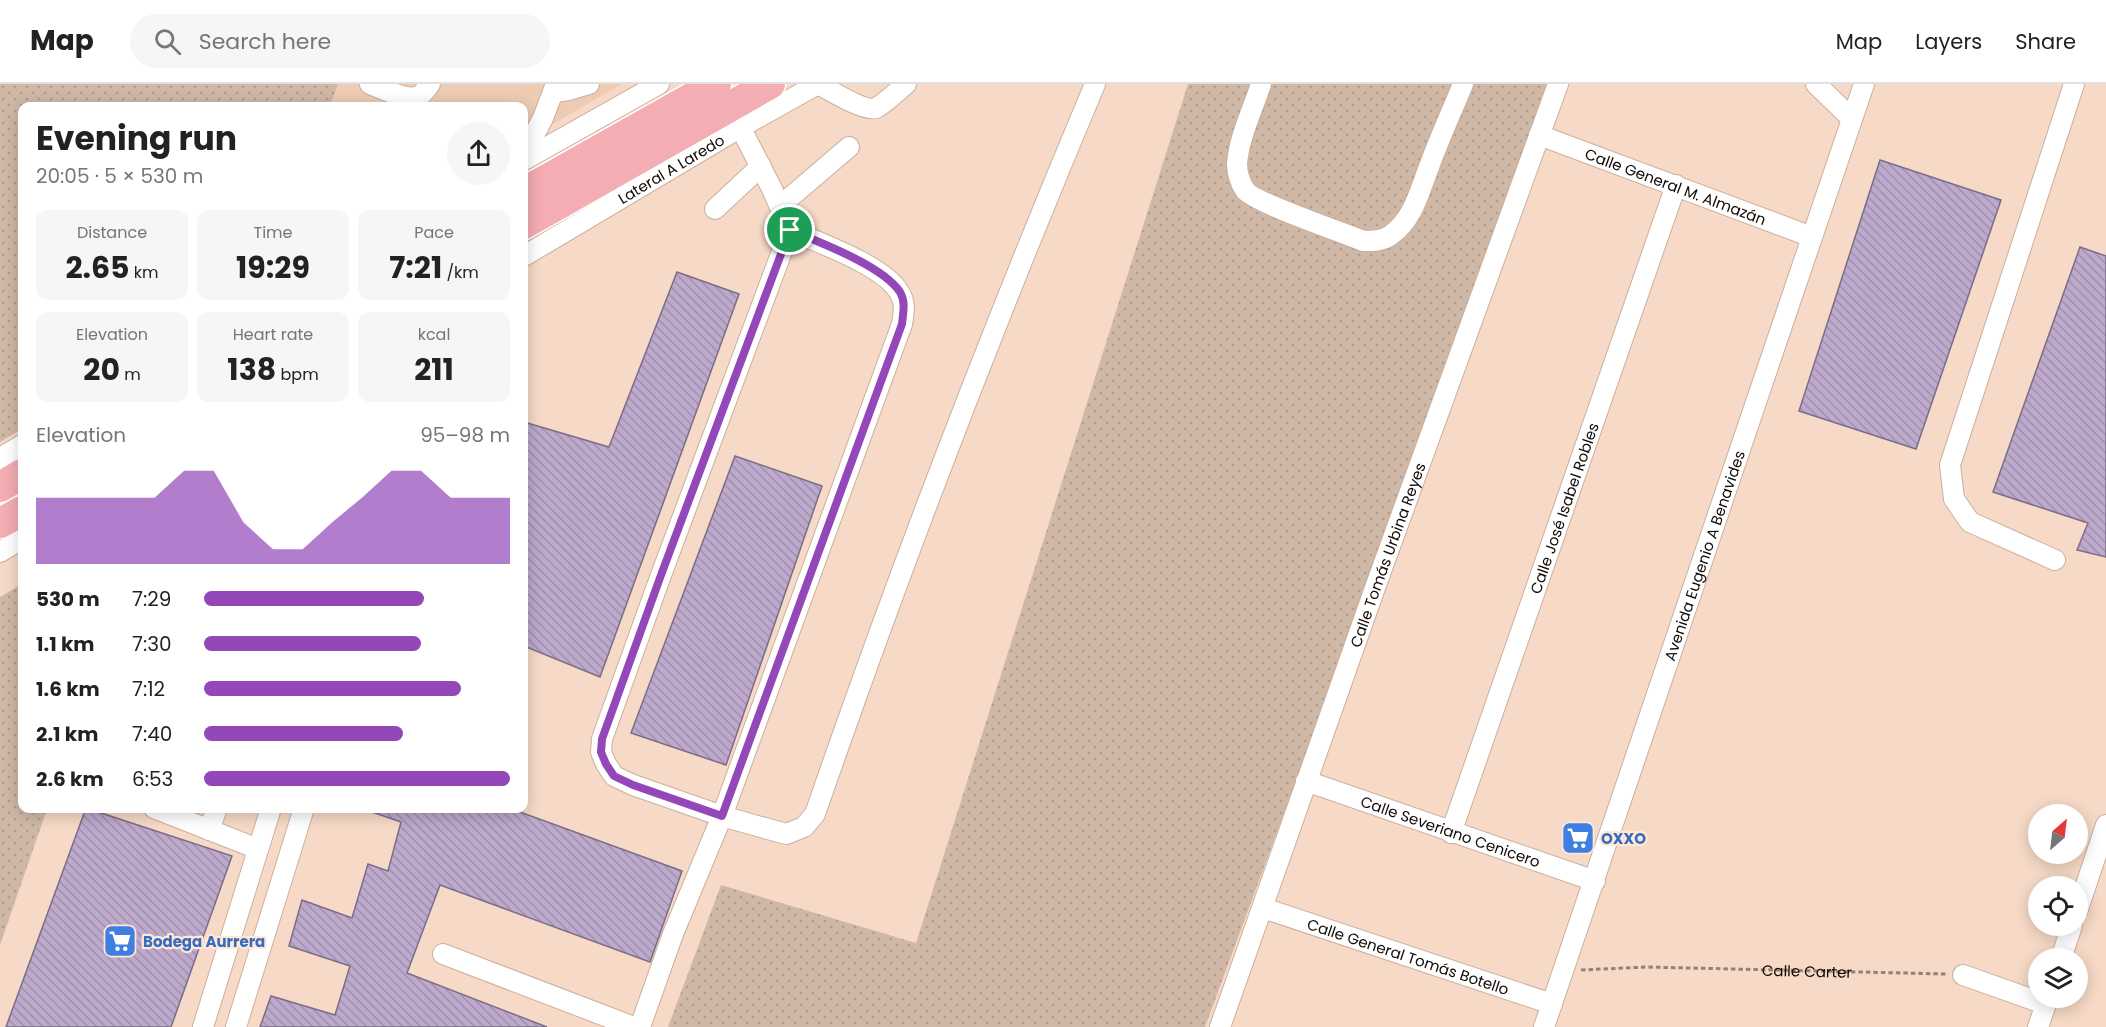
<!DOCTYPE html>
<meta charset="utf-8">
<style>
body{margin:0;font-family:Poppins,sans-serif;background:#f6f6f6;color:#222;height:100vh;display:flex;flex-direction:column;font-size:22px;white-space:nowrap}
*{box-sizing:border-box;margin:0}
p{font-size:20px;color:#767676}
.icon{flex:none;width:33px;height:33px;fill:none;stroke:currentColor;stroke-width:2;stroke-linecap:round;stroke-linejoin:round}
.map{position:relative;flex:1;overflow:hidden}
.side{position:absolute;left:18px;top:18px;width:510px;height:711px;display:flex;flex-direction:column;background:#fff;border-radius:12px;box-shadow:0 3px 15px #0003}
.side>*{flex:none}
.needle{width:39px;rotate:28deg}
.buttons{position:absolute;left:2028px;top:720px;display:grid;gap:12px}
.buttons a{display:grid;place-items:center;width:60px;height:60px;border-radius:50%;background:#fff;box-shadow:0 3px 15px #0003;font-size:30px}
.pin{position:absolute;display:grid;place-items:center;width:51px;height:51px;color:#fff;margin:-26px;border:3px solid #fff;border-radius:50%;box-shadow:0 2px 6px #0007}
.round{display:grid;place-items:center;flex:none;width:63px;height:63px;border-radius:32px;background:#f6f6f6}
.headline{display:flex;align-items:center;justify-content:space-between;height:102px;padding:0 18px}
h1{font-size:33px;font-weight:700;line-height:45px}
.figures{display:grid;grid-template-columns:repeat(3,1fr);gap:9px;height:102px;padding:6px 18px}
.figures div{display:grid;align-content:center;border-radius:12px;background:#f6f6f6;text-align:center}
.figures b{font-size:30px;font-weight:700}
.figures small{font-size:16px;font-weight:400}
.figures p{font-size:16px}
.chart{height:168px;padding:12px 18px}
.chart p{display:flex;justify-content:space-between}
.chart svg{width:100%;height:108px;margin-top:6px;fill:#9347b8;opacity:.7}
ul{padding:0 18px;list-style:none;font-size:20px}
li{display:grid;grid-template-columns:96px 72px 1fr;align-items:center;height:45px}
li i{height:15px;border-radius:8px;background:#9347b8}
header{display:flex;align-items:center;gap:36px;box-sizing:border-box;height:84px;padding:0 30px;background:#fff;border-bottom:2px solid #e0e0e0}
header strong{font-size:28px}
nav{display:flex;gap:33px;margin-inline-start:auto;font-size:21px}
.search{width:420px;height:54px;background:#f6f6f6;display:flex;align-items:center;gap:15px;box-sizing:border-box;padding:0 21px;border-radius:33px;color:#767676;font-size:22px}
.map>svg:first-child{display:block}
</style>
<header>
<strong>Map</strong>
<div class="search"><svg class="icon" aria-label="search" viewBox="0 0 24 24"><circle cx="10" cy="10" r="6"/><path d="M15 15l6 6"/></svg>Search here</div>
<nav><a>Map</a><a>Layers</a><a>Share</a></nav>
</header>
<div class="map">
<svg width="2106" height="943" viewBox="0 0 2106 943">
<defs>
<pattern id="grass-dots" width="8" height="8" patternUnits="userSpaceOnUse" patternTransform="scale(1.5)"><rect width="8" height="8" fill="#d0b8a7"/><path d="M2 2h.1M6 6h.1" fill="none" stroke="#b29d8e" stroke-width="1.8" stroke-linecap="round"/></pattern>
<pattern id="building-back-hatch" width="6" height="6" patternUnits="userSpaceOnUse" patternTransform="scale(1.5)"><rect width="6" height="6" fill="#bda9cc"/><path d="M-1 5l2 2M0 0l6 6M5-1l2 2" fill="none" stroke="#a190ae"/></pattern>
</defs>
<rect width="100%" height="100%" fill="#f6d9c6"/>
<path fill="#eecbb3" d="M338,0H622L524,57V22H330Z"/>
<path fill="url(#grass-dots)" d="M0,0H338L330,22H22V345L0,358Z
M1188,0H1553L1205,943H668L721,801L916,859Z
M22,500V724L47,725L0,861V513Z"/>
<path fill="url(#building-back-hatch)" stroke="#7b6d86" stroke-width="1.5" d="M1880,76L2001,116L1916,365L1799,327Z
M2080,163L2106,172V473L2077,466L2088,439L1993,408Z
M677,188L739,210L600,593L524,562V338L609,363Z
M735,372L822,402L726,681L631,649Z
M86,724L232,772L171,943H6Z
M369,724H509L682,787L650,878L440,801L407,889L547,943H260L271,912L335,931L350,882L289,862L302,816L352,834L368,780L388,787L401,738L369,727Z"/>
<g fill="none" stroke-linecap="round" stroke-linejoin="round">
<g stroke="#cbaf9c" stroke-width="22">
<g id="minor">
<path d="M370,0C380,4 406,16 416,13C422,12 426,5 430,0"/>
<path d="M818,0C829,6 865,28 876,24C884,20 899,6 906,0"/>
<path d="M1261,0C1253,25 1239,53 1237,80C1237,88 1240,99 1245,106C1253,118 1344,149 1363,157C1373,157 1383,157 1391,151C1414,134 1419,108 1429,83C1439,55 1452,27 1463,0"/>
<path d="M1816,0L1852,35"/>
<path d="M554,8L569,6L589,0"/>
<path d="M730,23L772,105L790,146C819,159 883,181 899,208C906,218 904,228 902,240L722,732L633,701L614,692L606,680L601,668L602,655L661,491L790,146"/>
<path id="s2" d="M1539,51L1812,153"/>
<path d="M524,70L543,34L556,0"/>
<path d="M524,76L659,0"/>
<path d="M780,122L849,63"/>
<path d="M715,125L761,82"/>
<path id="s3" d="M524,172L741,43L818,0"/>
<path d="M0,374L22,361"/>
<path d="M0,468L22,455"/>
<path d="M2055,476L1970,438L1954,415L1950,381L2074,0"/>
<path id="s4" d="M1306,697L1595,797"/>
<path d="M154,724L258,765"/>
<path d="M209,746L217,724"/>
<path id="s5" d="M1451,749L1676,101"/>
<path id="s6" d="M1263,824L1552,920"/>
<path d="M2078,825L2106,741"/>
<path d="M443,870L634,943"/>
<path d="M2061,874L2072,842"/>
<path d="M1963,891L2045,920"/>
<path d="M203,943L271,724"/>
<path d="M236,943L304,724"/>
<path d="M640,943L673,850L722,732L786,750L804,743L815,730C900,484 994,240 1095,0"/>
<path id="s7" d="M1220,943L1376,501L1558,0"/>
<path id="s8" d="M1544,943L1864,0"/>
<path d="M2038,943L2048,914"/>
</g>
</g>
<g stroke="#fff" stroke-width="33">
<path id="highway" d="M524,108L716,0
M524,140L770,0
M0,403L22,390
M0,439L22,427"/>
</g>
<path stroke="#968174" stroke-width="3" stroke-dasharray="4.5 3" stroke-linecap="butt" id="s1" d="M1581,886L1647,883L1946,890"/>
<use href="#minor" stroke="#fff" stroke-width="20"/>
<use href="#highway" stroke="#f3adb3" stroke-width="30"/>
</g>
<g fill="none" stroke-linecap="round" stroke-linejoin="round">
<g stroke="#fff" stroke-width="12">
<path id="route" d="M790,146C819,158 883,182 900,208C906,218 903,229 902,240L722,732L633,701L614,692L606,680L601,668L602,655L661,491Z"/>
</g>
<use href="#route" stroke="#9347b8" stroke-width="8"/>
</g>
<defs>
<g id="supermarket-square" transform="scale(1.725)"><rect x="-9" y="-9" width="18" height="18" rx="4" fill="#3f7fe0" stroke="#ffe8d8"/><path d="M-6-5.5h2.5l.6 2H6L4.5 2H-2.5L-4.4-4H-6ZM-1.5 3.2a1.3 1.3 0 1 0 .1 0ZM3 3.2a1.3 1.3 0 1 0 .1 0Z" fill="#fff"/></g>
</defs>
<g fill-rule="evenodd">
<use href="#supermarket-square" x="1578" y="754"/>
<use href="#supermarket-square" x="120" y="857"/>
</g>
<g text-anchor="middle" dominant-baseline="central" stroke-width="4.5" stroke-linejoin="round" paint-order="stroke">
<g font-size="15" fill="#120904" stroke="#ffe8d8">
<text stroke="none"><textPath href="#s3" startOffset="171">Lateral A Laredo</textPath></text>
<text stroke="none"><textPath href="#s2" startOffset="146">Calle General M. Almazán</textPath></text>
<text stroke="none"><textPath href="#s5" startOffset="344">Calle José Isabel Robles</textPath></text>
<text stroke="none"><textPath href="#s7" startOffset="501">Calle Tomás Urbina Reyes</textPath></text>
<text stroke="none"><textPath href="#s8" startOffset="498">Avenida Eugenio A Benavides</textPath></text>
<text stroke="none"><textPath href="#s4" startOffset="153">Calle Severiano Cenicero</textPath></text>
<text stroke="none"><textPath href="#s6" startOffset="153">Calle General Tomás Botello</textPath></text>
<text stroke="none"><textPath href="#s1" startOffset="226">Calle Carter</textPath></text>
</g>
<g font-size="15" font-weight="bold" fill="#366cbe" stroke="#ffe8d8" text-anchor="start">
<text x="1601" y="754">OXXO</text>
<text x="143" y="857">Bodega Aurrera</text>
</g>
</g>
</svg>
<div class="buttons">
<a><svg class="needle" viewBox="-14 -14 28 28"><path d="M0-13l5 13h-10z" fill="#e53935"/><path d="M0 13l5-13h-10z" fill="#767676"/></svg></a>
<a><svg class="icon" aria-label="locate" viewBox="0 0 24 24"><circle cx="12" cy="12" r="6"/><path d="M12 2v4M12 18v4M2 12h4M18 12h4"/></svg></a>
<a><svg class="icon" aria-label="layers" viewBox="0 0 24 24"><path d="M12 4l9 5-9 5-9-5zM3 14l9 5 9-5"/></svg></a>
</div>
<div class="pin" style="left:790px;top:146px;background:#1e9e55"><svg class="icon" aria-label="arrive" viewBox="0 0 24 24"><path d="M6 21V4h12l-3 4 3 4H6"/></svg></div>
<section class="side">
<div class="headline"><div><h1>Evening run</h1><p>20:05 · 5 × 530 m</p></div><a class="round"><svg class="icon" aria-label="share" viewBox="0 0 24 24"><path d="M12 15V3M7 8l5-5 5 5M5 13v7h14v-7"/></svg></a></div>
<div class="figures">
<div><p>Distance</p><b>2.65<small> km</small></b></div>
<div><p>Time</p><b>19:29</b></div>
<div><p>Pace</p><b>7:21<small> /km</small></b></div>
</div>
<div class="figures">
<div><p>Elevation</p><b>20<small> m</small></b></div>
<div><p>Heart rate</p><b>138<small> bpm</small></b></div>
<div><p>kcal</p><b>211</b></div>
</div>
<div class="chart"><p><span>Elevation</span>95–98 m</p>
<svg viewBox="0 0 160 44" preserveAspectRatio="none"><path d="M0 44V17L10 17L20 17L30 17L40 17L50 6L60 6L70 27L80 38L90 38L100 27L110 17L120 6L130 6L140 17L150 17L160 17V44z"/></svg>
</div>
<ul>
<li><b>530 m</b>7:29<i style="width:72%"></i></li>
<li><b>1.1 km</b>7:30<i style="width:71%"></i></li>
<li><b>1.6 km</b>7:12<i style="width:84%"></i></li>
<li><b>2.1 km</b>7:40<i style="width:65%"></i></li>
<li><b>2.6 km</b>6:53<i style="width:100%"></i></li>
</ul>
</section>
</div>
